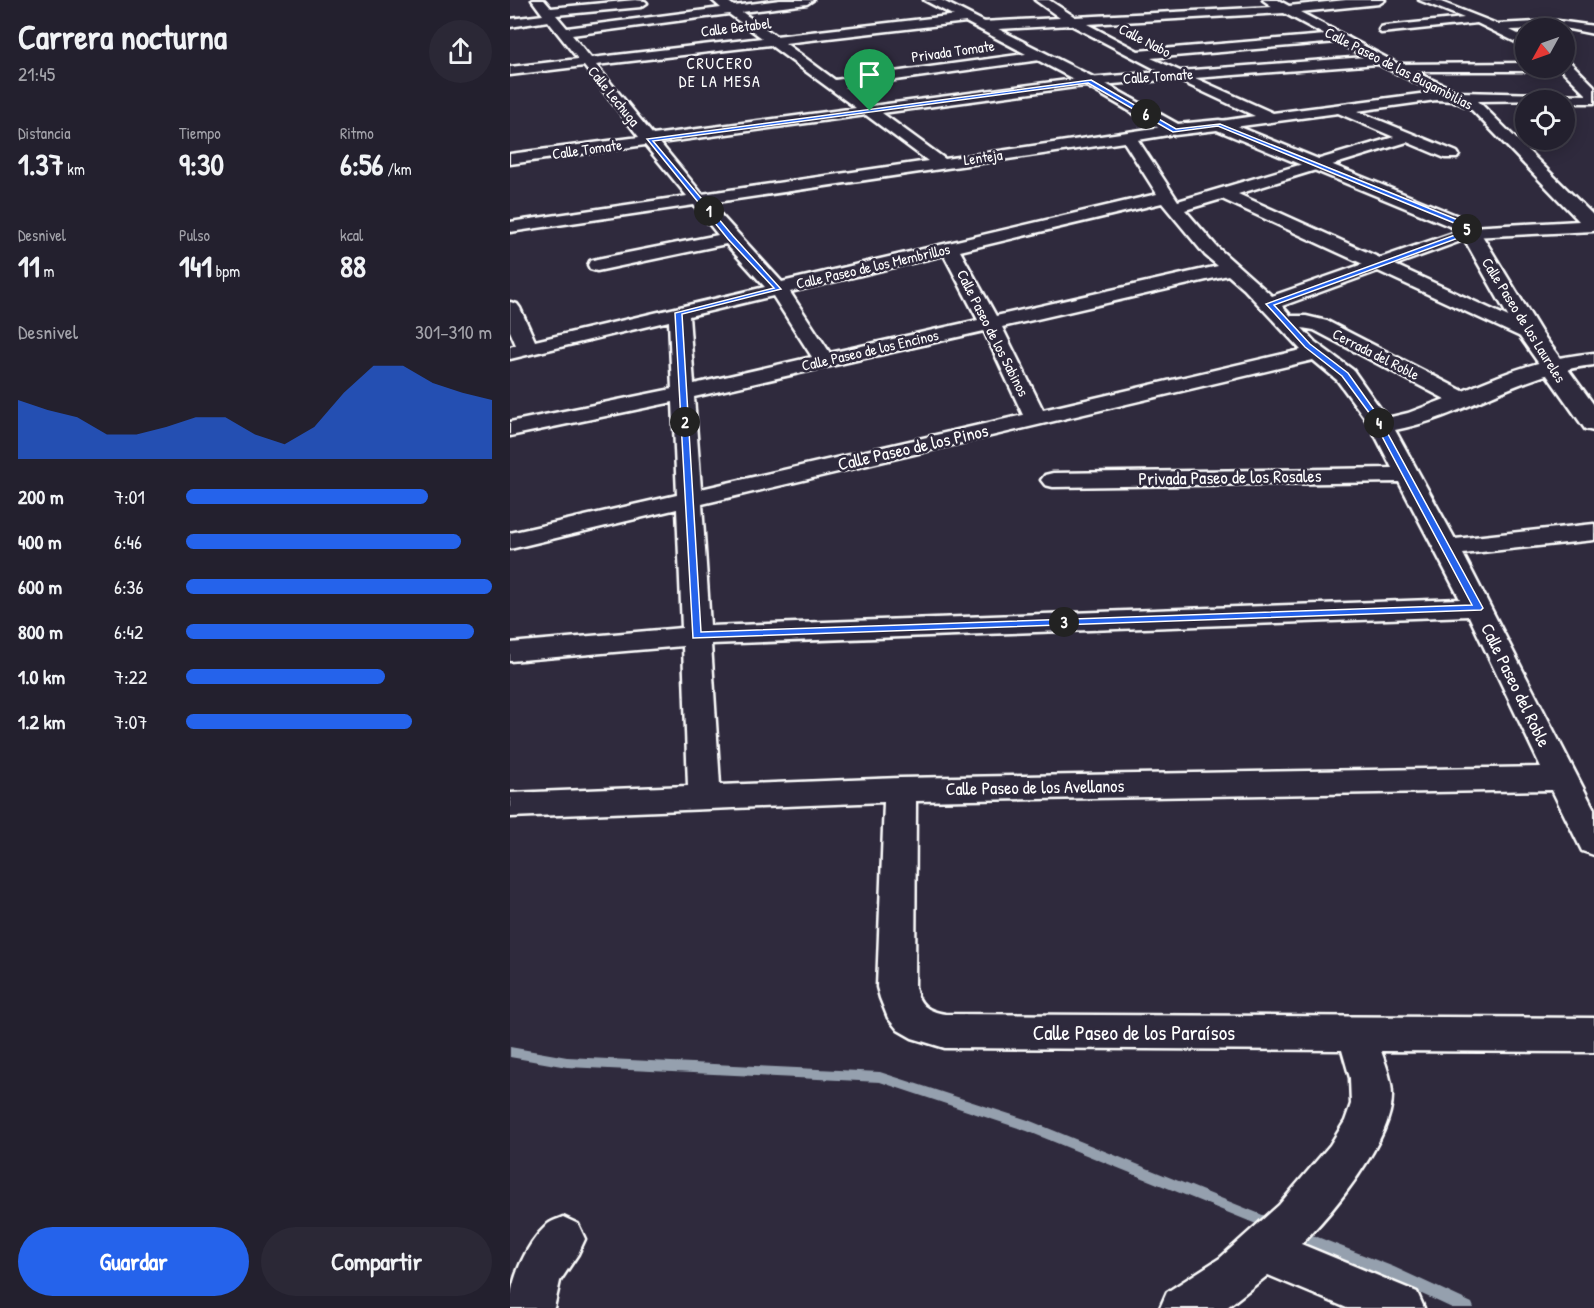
<!DOCTYPE html>
<html lang="es">
<meta charset="utf-8">
<style>
body{margin:0;font-family:"Patrick Hand",sans-serif;background:#2b2836;color:#f1f3f6;height:100vh;display:flex;flex-direction:column;font-size:22px;white-space:nowrap}
*{box-sizing:border-box;margin:0}
p{font-size:20px;color:#a3a3aa}
.icon{flex:none;width:33px;height:33px;fill:none;stroke:currentColor;stroke-width:2;stroke-linecap:round;stroke-linejoin:round}
.map{position:relative;flex:1;overflow:hidden}
.details{display:flex;flex-direction:column;background:#23202e;width:510px}
.details>*{flex:none}
.needle{width:39px;rotate:230deg}
.buttons{position:absolute;left:1005px;top:18px;display:grid;gap:12px}
.buttons a{display:grid;place-items:center;width:60px;height:60px;border-radius:50%;background:#23202e;box-shadow:0 3px 15px #0003,0 0 0 2px #403e4a;font-size:30px}
.pin{position:absolute;display:grid;place-items:center;width:51px;height:51px;color:#fff;margin:-62px -26px;border-radius:50% 50% 50% 0;rotate:-45deg;box-shadow:0 0 6px #0007}
.pin .icon{rotate:45deg}
.km{position:absolute;width:30px;height:30px;margin:-15px;border-radius:50%;background:#222;color:#fff;font-size:16px;line-height:30px;text-align:center}
.round{display:grid;place-items:center;flex:none;width:63px;height:63px;border-radius:32px;background:#2b2836}
.headline{display:flex;align-items:center;justify-content:space-between;height:102px;padding:0 18px}
h1{font-size:33px;font-weight:700;line-height:45px}
.stats{display:grid;grid-template-columns:repeat(3,1fr);gap:9px;height:102px;padding:6px 18px}
.stats div{display:grid;align-content:center}
.stats b{font-size:30px;font-weight:700}
.stats small{font-size:16px;font-weight:400}
.stats p{font-size:16px}
.chart{height:168px;padding:12px 18px}
.chart p{display:flex;justify-content:space-between}
.chart svg{width:100%;height:108px;margin-top:6px;fill:#2563eb;opacity:.7}
.button{display:flex;gap:12px;margin-top:auto;padding:12px 18px}
.button a{flex:1;height:69px;border-radius:36px;background:#2563eb;color:#fff;font-size:24px;font-weight:700;line-height:69px;text-align:center}
.button a+a{background:#2b2836;color:#f1f3f6}
ul{padding:0 18px;list-style:none;font-size:20px}
li{display:grid;grid-template-columns:96px 72px 1fr;align-items:center;height:45px}
li i{height:15px;border-radius:8px;background:#2563eb}
main{display:flex;flex:1;min-height:0}
.map>svg:first-child{display:block}
</style>
<main>
<section class="details">
<div class="headline"><div><h1>Carrera nocturna</h1><p>21:45</p></div><a class="round"><svg class="icon" aria-label="share" viewBox="0 0 24 24"><path d="M12 15V3M7 8l5-5 5 5M5 13v7h14v-7"/></svg></a></div>
<div class="stats">
<div><p>Distancia</p><b>1.37<small> km</small></b></div>
<div><p>Tiempo</p><b>9:30</b></div>
<div><p>Ritmo</p><b>6:56<small> /km</small></b></div>
</div>
<div class="stats">
<div><p>Desnivel</p><b>11<small> m</small></b></div>
<div><p>Pulso</p><b>141<small> bpm</small></b></div>
<div><p>kcal</p><b>88</b></div>
</div>
<div class="chart"><p><span>Desnivel</span>301–310 m</p>
<svg viewBox="0 0 160 44" preserveAspectRatio="none"><path d="M0 44V20L10 24L20 27L30 34L40 34L50 31L60 27L70 27L80 34L90 38L100 31L110 17L120 6L130 6L140 13L150 17L160 20V44z"/></svg>
</div>
<ul>
<li><b>200 m</b>7:01<i style="width:79%"></i></li>
<li><b>400 m</b>6:46<i style="width:90%"></i></li>
<li><b>600 m</b>6:36<i style="width:100%"></i></li>
<li><b>800 m</b>6:42<i style="width:94%"></i></li>
<li><b>1.0 km</b>7:22<i style="width:65%"></i></li>
<li><b>1.2 km</b>7:07<i style="width:74%"></i></li>
</ul>
<div class="button"><a>Guardar</a><a>Compartir</a></div>
</section>
<div class="map">
<svg width="1084" height="1308" viewBox="0 0 1084 1308">
<rect width="100%" height="100%" fill="#2f2a3d"/>
<filter id="ink" filterUnits="userSpaceOnUse"><feTurbulence type="fractalNoise" baseFrequency=".0167" numOctaves="2"/><feDisplacementMap in="SourceGraphic" scale="12" xChannelSelector="R" yChannelSelector="G"/><feConvolveMatrix kernelMatrix="1 2 1 2 8 2 1 2 1" color-interpolation-filters="sRGB"/></filter>
<g filter="url(#ink)">
<g fill="none" stroke-linecap="round" stroke-linejoin="round">
<path fill="#95a0ae" fill-rule="evenodd" d="M0,1047L57,1057L370,1072L518,1120L765,1220L767,1224L765,1228L761,1230L517,1131L370,1082L57,1067L0,1057Z
M787,1229L884,1267L962,1303L964,1308H942L875,1277L783,1239L781,1235L783,1231Z"/>
<g stroke="#fff" stroke-width="5">
<path id="minor" d="M22,0H34L41,8L125,0L135,1L137,3L131,7L46,15L57,28L211,8L202,0H216L224,6L270,0H303L297,4L232,12L266,36L456,14L462,18L456,22L275,43L325,80L530,52L537,56L530,60L335,87L362,106L565,79L651,72L561,25L472,30L466,26L472,22L550,18L525,0H539L565,17L763,7L753,0H768L779,6L836,0H875L869,4L790,12L888,64L1016,63V68H1022L1016,71H903L949,92L1077,95L1050,68H1054V60L1059,61L1084,86V103H1054V100L968,101L1084,216V231L962,237L885,265L1027,330L1030,334L1027,338H1013L868,271L772,306L781,316H796L817,321L953,391C996,372 1037,357 1084,353V365C1008,373 956,417 885,430L945,539L1084,524V540L953,554L1084,809V855L1072,851L1042,790L406,801L405,987C409,1005 417,1011 435,1014L1084,1018V1052L871,1051C876,1065 882,1080 882,1096C882,1141 822,1213 791,1244L907,1292L914,1308H837L758,1275L716,1308H650L657,1292L710,1258L769,1205L820,1145L835,1121L841,1104L840,1078L832,1050L435,1048L402,1038L388,1030L378,1018L370,998L367,987L374,802L0,817V793L178,786L173,646L0,661V643L172,628L167,509L0,549V533L167,495L163,402L0,436V422L162,389L159,321L0,359V347L6,345L0,331V302L7,304L10,308L25,341L255,287L216,244L87,271L80,269L78,265L80,261L87,259L208,235L184,205L0,232V222L177,196L135,145L0,164V154L129,137L74,66L0,75V67L68,59L38,21L0,27V19L33,15ZM774,13L815,35L628,51L577,24ZM219,14L252,38L81,58L62,35ZM827,42L855,57L670,71L641,58ZM260,45L346,108L143,135L86,65ZM868,64L925,92L763,113L685,78ZM666,79L745,116L704,122L702,125L704,128L709,129L828,113L884,137L668,201L628,140L670,133L673,130L670,127L665,125L435,159L372,113L565,87ZM926,100L944,101L960,108L1069,221L960,227L870,258L728,194L897,142L935,158H947L949,155L947,152L847,111ZM356,115L418,161L192,194L150,143ZM614,142L647,194L272,282L200,203ZM712,199L853,264L762,296L707,247L675,210ZM652,203L695,255L708,266L486,316L450,251ZM434,255L468,320L320,353L280,292ZM718,275L734,289L791,350L533,410L492,327ZM263,296L302,357L184,384L179,316ZM792,328L804,330L935,399L898,413L877,418L843,370L805,342ZM474,331L513,415L191,489L184,397ZM803,360L827,380L860,425L882,468L543,473L535,475L531,480L535,485L543,487L889,482L950,599L200,626L192,504ZM959,616L1031,767L390,778L210,785L201,644Z
M909,0H926L987,24L1048,21L1084,26V34L1054,28L1000,30L1016,38V47L967,23L871,33L869,30L871,27L875,26L954,18Z
M53,1217L68,1224L75,1239L68,1254L50,1281L44,1308H0C0,1281 16,1244 36,1226C40,1221 47,1220 53,1217Z"/>
</g>
<g stroke="#fff" stroke-width="5">
<path id="tertiary" d="M414,0H431L585,78L668,124L709,120L715,121L958,220L970,232L1031,332L1084,405V431L1075,429L1008,334L952,235L944,228L707,130L665,135L659,134L573,84Z"/>
</g>
<use href="#minor" fill="#2f2a3d" fill-rule="evenodd"/>
<use href="#tertiary" fill="#2f2a3d" fill-rule="evenodd"/>
</g>
</g>
<path fill="#2563eb" stroke="#fff" stroke-width="1.5" fill-rule="evenodd" d="M581,80L666,129L710,124L953,222L962,231V233L764,305L800,344L838,373L867,414L973,608L971,610L183,638L165,313L264,288L218,239L137,139ZM578,83L663,132L708,126L949,225L956,231L756,304L795,347L832,376L860,414L962,605L191,632L172,314L271,289L223,236L143,141Z"/>
<g text-anchor="middle" dominant-baseline="central" stroke-width="5" stroke-linejoin="round" paint-order="stroke">
<g font-size="15" fill="#fff" stroke="#2f2a3d">
<text transform="translate(226 27) rotate(-7)">Calle Betabel</text>
<text transform="translate(635 40) rotate(27)">Calle Nabo</text>
<text transform="translate(443 51) rotate(-8)">Privada Tomate</text>
<text transform="translate(889 68) rotate(27)">Calle Paseo de las Bugambilias</text>
<text transform="translate(648 76) rotate(-4)">Calle Tomate</text>
<text transform="translate(104 96) rotate(51)">Calle Lechuga</text>
<text transform="translate(77 149) rotate(-8)">Calle Tomate</text>
<text transform="translate(473 157) rotate(-8)">Lenteja</text>
<text transform="translate(363 266) rotate(-13)">Calle Paseo de los Membrillos</text>
<text transform="translate(1014 320) rotate(58)">Calle Paseo de los Laureles</text>
<text transform="translate(483 333) rotate(63)">Calle Paseo de los Sabinos</text>
<text transform="translate(360 350) rotate(-13)">Calle Paseo de los Encinos</text>
<text transform="translate(866 354) rotate(27)">Cerrada del Roble</text>
</g>
<g font-size="16" letter-spacing="1.5" fill="#fff" stroke="#2f2a3d">
<text x="210" y="63">CRUCERO<tspan x="210" dy="18">DE LA MESA</tspan></text>
</g>
<g font-size="18" fill="#fff" stroke="#2f2a3d">
<text transform="translate(403 447) rotate(-13)">Calle Paseo de los Pinos</text>
<text transform="translate(720 477) rotate(-1)">Privada Paseo de los Rosales</text>
<text transform="translate(1006 685) rotate(64)">Calle Paseo del Roble</text>
<text transform="translate(525 787) rotate(-1)">Calle Paseo de los Avellanos</text>
</g>
<g font-size="21" fill="#fff" stroke="#2f2a3d">
<text x="624" y="1032">Calle Paseo de los Paraísos</text>
</g>
</g>
</svg>
<div class="buttons">
<a><svg class="needle" viewBox="-14 -14 28 28"><path d="M0-13l5 13h-10z" fill="#e53935"/><path d="M0 13l5-13h-10z" fill="#a3a3aa"/></svg></a>
<a><svg class="icon" aria-label="locate" viewBox="0 0 24 24"><circle cx="12" cy="12" r="6"/><path d="M12 2v4M12 18v4M2 12h4M18 12h4"/></svg></a>
</div>
<div class="pin" style="left:360px;top:111px;background:#1e9e55"><svg class="icon" aria-label="arrive" viewBox="0 0 24 24"><path d="M6 21V4h12l-3 4 3 4H6"/></svg></div>
<b class="km" style="left:199px;top:211px">1</b>
<b class="km" style="left:175px;top:422px">2</b>
<b class="km" style="left:554px;top:622px">3</b>
<b class="km" style="left:869px;top:423px">4</b>
<b class="km" style="left:957px;top:229px">5</b>
<b class="km" style="left:636px;top:114px">6</b>
</div>
</main>
